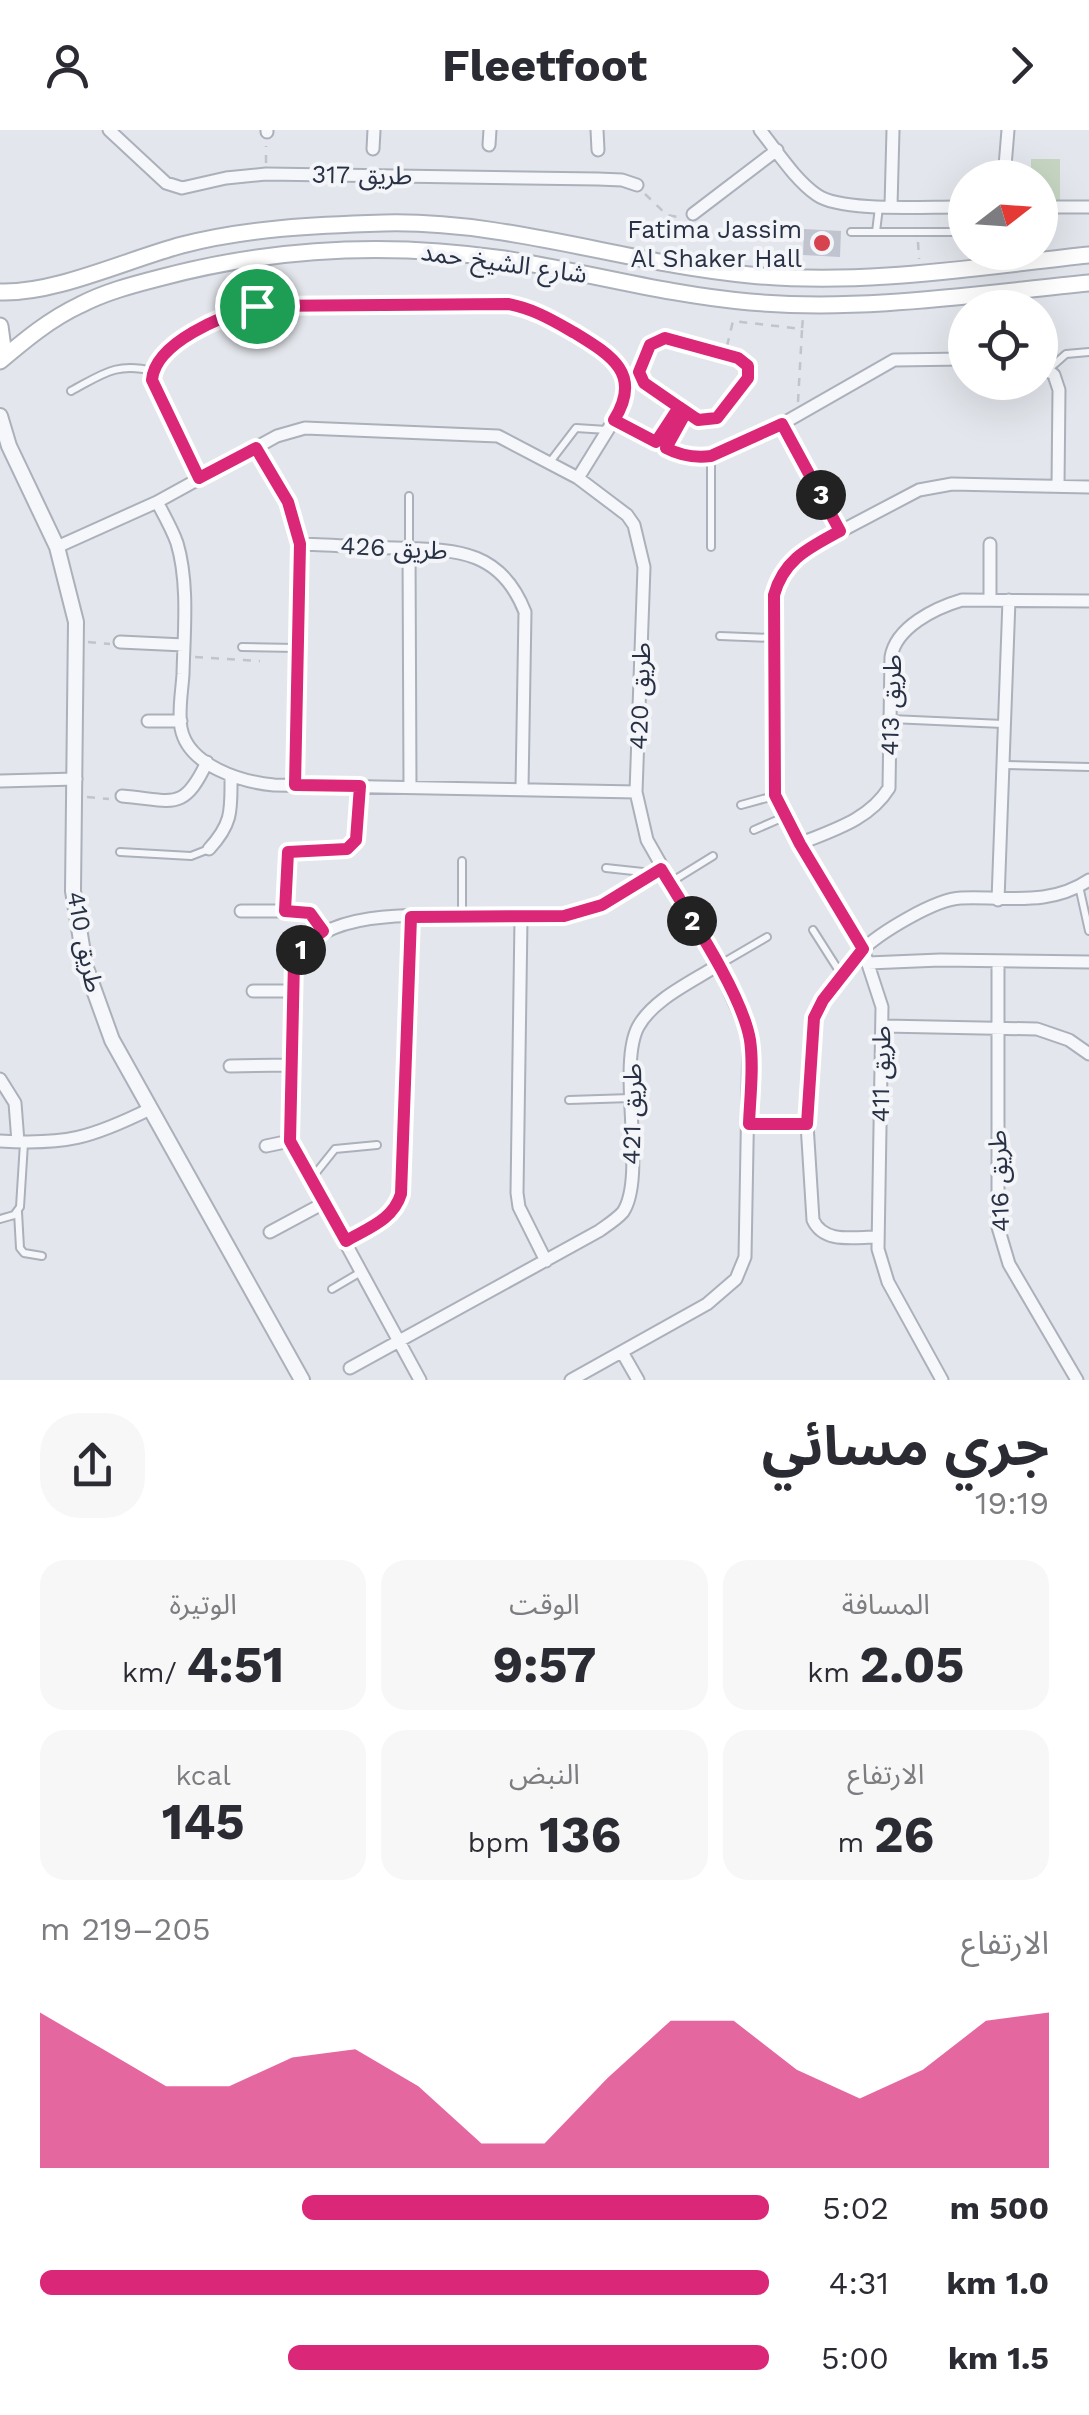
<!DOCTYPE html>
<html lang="ar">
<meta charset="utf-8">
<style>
body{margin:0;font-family:"Work Sans","Noto Sans Arabic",sans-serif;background:#f7f7f7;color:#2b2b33;direction:rtl;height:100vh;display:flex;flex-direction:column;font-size:38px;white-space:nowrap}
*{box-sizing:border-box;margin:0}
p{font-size:32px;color:#7c7c81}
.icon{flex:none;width:55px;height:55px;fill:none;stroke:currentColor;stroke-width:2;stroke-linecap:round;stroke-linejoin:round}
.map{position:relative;height:1250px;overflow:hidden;direction:ltr}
.sheet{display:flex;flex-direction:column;background:#fff;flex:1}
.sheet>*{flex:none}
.needle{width:65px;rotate:73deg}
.tools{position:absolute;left:948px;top:30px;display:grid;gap:20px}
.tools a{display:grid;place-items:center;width:110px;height:110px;border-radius:50%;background:#fff;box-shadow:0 10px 40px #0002;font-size:50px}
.pin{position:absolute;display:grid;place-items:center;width:85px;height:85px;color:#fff;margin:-42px;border:5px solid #fff;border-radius:50%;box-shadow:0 2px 10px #0007}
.km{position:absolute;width:50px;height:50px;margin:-25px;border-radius:50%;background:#222;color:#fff;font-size:28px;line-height:50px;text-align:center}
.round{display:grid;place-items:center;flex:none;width:105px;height:105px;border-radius:40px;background:#f7f7f7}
.head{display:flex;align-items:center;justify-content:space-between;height:170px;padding:0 40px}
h1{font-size:55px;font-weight:700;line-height:75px}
.metrics{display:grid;grid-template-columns:repeat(3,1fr);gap:15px;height:170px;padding:10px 40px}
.metrics div{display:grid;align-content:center;border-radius:25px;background:#f7f7f7;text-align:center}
.metrics b{font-size:50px;font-weight:700}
.metrics small{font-size:28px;font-weight:400}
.metrics p{font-size:28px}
.chart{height:280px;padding:20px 40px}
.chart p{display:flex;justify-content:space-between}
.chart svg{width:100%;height:180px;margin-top:10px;fill:#db2777;opacity:.7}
ul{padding:0 40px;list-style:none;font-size:32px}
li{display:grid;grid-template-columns:160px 120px 1fr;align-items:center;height:75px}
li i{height:25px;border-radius:12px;background:#db2777}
header{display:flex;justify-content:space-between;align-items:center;height:130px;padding:0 40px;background:#fff;font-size:45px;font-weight:700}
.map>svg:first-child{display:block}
</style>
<header><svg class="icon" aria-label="forward" viewBox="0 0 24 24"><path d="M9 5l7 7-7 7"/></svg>Fleetfoot<svg class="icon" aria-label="person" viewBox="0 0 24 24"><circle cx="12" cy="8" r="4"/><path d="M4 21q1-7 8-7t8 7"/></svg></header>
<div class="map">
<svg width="1089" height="1250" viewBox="0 0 1089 1250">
<rect width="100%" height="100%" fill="#e3e6ec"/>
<path fill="#c7d6c3" d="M1031,29H1060V73H1040V48H1031Z"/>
<path fill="#c0c4cf" d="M804,99L841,101L840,127L803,125Z"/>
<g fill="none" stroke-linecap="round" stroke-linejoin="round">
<g stroke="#abb0ba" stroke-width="10">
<path id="service" d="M879,77L876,102H965
M851,102H876
M665,208L739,229L748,236V248L717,289L699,290L641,248C637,231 647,210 665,208Z
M1049,239L1066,224L1089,222
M71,261C103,244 116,232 153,241
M656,312L679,277
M667,317L686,282
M550,332L576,298L607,300
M409,417V366
M711,417V328
M720,506L773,508
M242,517L296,518
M891,589L1003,594
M1003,635L1089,637
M741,675L774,666
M754,700L784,687
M120,722L191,726L209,719
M462,731V787
M606,738L652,743
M671,752L713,726
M1079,756L1089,801
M813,800L841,844
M719,835L767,807
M569,970L631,968
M311,1049L335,1019L377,1015
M18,1082L20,1118L24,1123L42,1126
M0,1089L14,1085L20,1077L24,1013
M332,1159L361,1142"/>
</g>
<g stroke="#abb0ba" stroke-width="15">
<path id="minor" d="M109,0L166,53L182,58L226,48L266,44L598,49L622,50L637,55
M597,0L598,20
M760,0C777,21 795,50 817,65C843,83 931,76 965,77
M267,2V0
M489,15L490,0
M373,19L374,0
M1004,48L1008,0
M891,76L893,0
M1040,77H1089
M693,84L777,20
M1040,234L1054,245L1059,260L1058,356
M614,290L673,321L685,326L711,327L782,294L894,230L965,229
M782,294L841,401
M255,318L288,372L299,414L295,655
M199,348L154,258L153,241C170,206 234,178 272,174H508C538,180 604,210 620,237C627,250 627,263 622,277L578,348
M157,372C164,385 172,399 177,413C189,453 184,503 183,544C182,561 178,581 181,598C188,636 242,652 274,655L636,662
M299,414C331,415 363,417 395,418C454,420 500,418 525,482L522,658
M57,417L157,372L277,306L305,298L498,306L578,348L627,385L634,395L644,437L636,662L647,710L718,835L749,905L745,1127L736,1149L707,1174L571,1250
M409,418L410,656
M990,470V414
M120,512L184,515
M148,591H181
M0,651L76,649
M122,666C173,670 183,683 207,632
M799,714C833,700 869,690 889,658L891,527C896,497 935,478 962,470L1089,471
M209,719C233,693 231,680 231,646
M998,770L1009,470
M241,781H305L314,786L323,801
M285,781L288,722L347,719L356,710L359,655
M521,789L517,1063L519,1077L546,1131
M998,832V1097L1009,1134L1077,1250
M868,833L940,830L1089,832
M253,861H293
M884,896L1037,899L1069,910L1089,924
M230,936L291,935
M0,949L15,973L18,1012
M749,994H807
M0,1011C66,1015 91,1008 150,979
M266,1016L290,1011
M270,1102L324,1073
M877,1107C854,1107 824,1114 813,1090L807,994L814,888L818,877C831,858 844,838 860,822C879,803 935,769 961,768C1006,766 1049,777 1089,750
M346,1111C368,1098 393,1090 401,1064L411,787
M622,1222L638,1250
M350,1238L599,1101C606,1096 617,1089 623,1082C647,1046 617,937 638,897C653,869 692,852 718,835
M420,1250L290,1011L294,831C333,758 493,797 565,786C602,781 629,756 661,739
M942,1250L888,1152L878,1119L882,877L863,819L799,714L775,665L774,465L785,439L805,420L919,360L952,354L1089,357"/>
</g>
<g stroke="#abb0ba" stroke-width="18">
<path id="tertiary" d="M0,286L9,316L57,417L76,492L73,761L85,835L112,910L302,1250"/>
</g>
<g stroke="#abb0ba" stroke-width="19">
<path id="secondary" d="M0,162C55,164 126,130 182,115C247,98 317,95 384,93C508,90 628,134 750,145C864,156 976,137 1089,125
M0,196L3,218L0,229
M0,231C25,210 50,189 80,175C105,162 132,155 159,148C271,118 389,112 504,129C586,142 667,165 750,172C863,182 977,164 1089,153"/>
</g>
<path stroke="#c1c4cb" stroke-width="2.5" stroke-dasharray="8 8" stroke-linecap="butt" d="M266,33V16
M645,64L667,85L683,88
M918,112L919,129
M727,216L733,191L802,199L803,188
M798,272L802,200
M88,512L110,514
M195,527L260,531
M87,667L109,669"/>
<use href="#service" stroke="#f6f7fa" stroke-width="6"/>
<use href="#minor" stroke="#f6f7fa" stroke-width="11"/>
<use href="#tertiary" stroke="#f6f7fa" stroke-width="14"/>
<use href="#secondary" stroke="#fff" stroke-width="15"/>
</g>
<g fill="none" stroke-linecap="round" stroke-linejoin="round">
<g stroke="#fff" stroke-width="20">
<path id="route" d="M257,176C224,185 155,212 152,250L199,348L256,318L288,372L300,414L295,655L360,656L356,710L347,719L288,722L285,781L310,783L323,801L304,816L294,831L290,1011L346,1111C368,1098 393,1090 401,1064L411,787L564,786L602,775L661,739C687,782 742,863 750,910C754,937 750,967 749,994H807L814,888L823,870L863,819L800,714L775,665L774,465C784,429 809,418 840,401L782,294L711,326C695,328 681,326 666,318L686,282L644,253L639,242L650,215L665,208L738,228L748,236V248L717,288L698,290L679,277L656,312L614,290C643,244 611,225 575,203C552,190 534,179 508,174L257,176"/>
</g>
<use href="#route" stroke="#db2777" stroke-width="12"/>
</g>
<circle fill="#d6424e" stroke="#f3f5f9" stroke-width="4" cx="822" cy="113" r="10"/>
<g text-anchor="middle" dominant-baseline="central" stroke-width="8" stroke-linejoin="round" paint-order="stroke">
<g font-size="25" fill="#293145" stroke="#f3f5f9">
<text transform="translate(362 45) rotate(1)">طريق 317</text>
<text transform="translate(504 133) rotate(8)">شارع الشيخ حمد</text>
<text transform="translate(394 418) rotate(3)">طريق 426</text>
<text transform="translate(640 566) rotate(-88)">طريق 420</text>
<text transform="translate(891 575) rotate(-88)">طريق 413</text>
<text transform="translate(85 812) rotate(79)">طريق 410</text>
<text transform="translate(881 944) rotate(-89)">طريق 411</text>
<text transform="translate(632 984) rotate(-89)">طريق 421</text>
<text transform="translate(999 1051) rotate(-92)">طريق 416</text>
</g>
<g font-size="25" fill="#293145" stroke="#f3f5f9" text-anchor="end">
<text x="802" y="99">Fatima Jassim<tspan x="802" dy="29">Al Shaker Hall</tspan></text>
</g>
</g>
</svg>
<div class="tools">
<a><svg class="needle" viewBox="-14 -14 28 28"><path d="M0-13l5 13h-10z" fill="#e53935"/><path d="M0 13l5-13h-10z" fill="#7c7c81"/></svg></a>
<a><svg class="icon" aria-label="locate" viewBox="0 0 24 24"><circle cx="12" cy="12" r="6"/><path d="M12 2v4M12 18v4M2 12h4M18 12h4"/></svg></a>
</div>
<div class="pin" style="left:257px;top:176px;background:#1e9e55"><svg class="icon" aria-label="arrive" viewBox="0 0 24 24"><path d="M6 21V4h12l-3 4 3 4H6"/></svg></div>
<b class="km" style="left:301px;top:820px">1</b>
<b class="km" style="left:692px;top:791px">2</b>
<b class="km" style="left:821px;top:365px">3</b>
</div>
<section class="sheet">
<div class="head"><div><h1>جري مسائي</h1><p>19:19</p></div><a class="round"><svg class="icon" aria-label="share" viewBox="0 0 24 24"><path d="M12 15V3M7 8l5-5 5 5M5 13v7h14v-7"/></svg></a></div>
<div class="metrics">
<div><p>المسافة</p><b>2.05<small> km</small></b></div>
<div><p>الوقت</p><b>9:57</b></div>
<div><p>الوتيرة</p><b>4:51<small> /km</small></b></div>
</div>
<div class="metrics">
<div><p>الارتفاع</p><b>26<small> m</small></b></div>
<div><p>النبض</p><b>136<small> bpm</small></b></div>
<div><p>kcal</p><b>145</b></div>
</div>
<div class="chart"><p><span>الارتفاع</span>205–219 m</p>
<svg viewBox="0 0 160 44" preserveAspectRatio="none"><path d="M0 44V6L10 15L20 24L30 24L40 17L50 15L60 24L70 38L80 38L90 22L100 8L110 8L120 20L130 27L140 20L150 8L160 6V44z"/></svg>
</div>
<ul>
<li><b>500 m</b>5:02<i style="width:64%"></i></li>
<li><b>1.0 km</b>4:31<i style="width:100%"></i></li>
<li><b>1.5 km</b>5:00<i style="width:66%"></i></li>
</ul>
</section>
